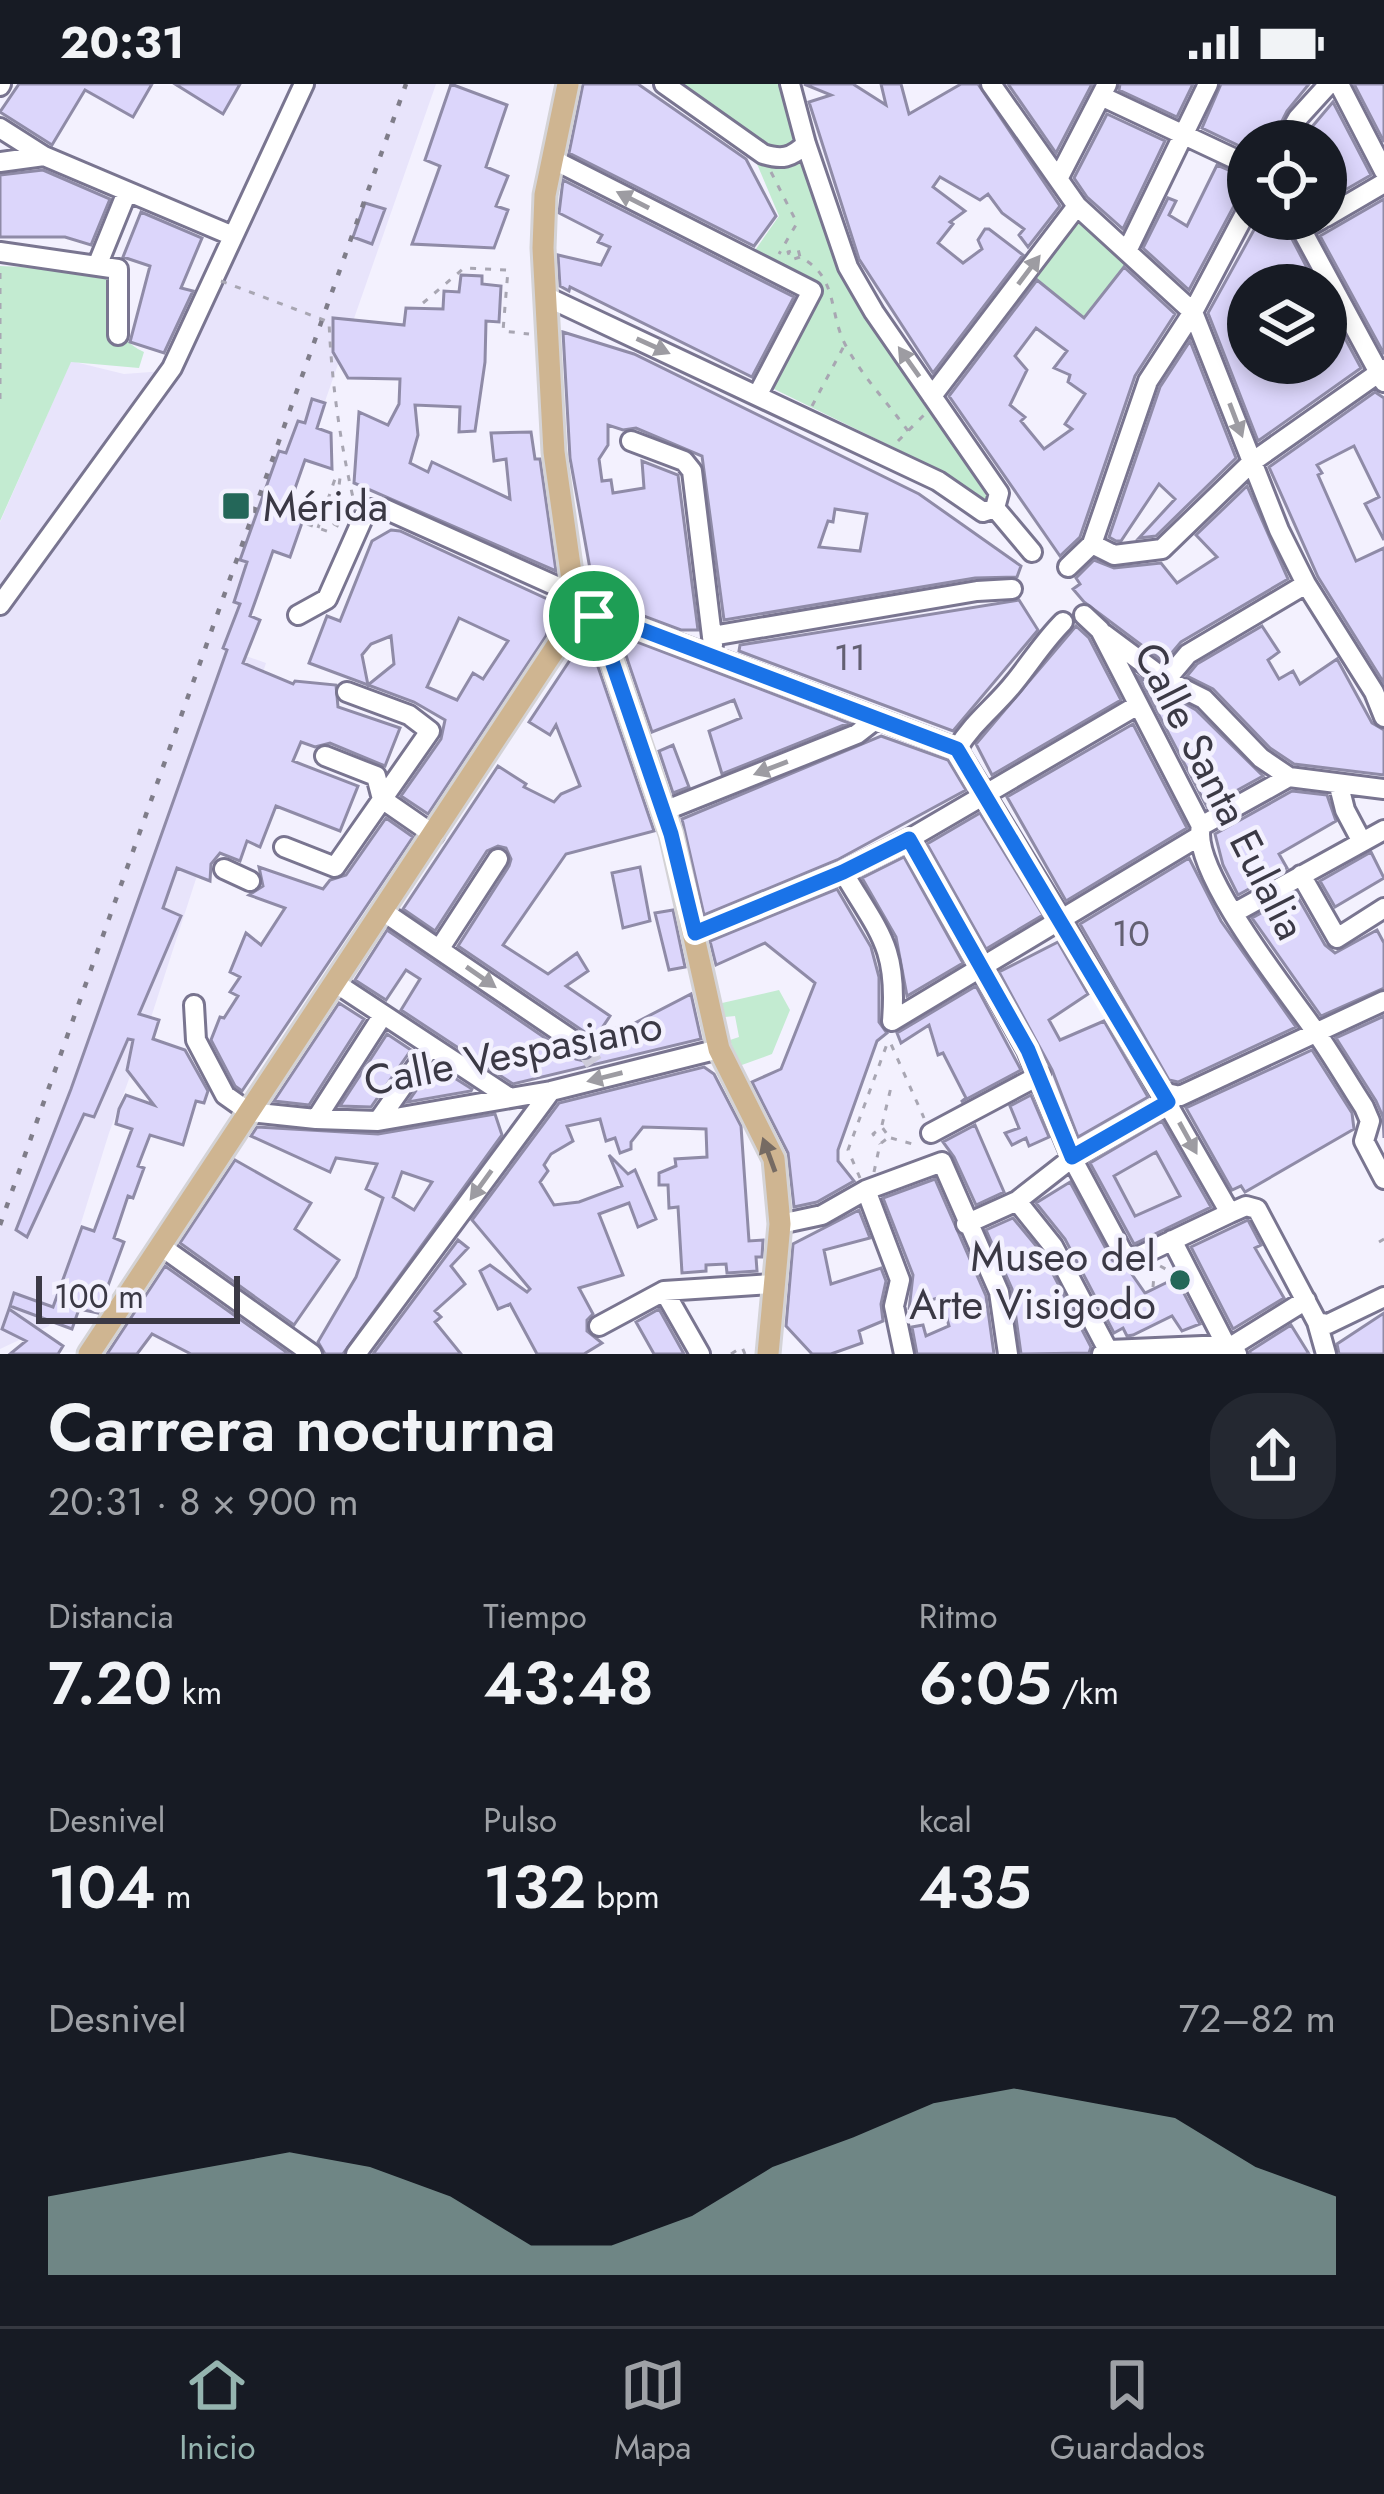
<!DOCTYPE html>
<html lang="es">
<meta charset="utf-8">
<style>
body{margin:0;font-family:Jost,sans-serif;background:#242831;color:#f1f3f6;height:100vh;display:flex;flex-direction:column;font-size:45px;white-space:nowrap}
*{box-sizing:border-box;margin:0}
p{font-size:39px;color:#9ea1a6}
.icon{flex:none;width:66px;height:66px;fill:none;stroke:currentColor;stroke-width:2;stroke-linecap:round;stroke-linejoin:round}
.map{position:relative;height:1270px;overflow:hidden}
.sheet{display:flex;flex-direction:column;background:#171b24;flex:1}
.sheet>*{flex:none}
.fabs{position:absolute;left:1227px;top:36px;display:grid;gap:24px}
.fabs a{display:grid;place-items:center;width:120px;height:120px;border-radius:50%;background:#171b24;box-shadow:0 6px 18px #0003;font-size:60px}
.scale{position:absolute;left:36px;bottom:30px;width:204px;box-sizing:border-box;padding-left:12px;border:6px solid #3b3945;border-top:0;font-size:33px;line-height:42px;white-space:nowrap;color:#3b3945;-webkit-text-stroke:9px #f3f1fe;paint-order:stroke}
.pin{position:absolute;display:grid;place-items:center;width:102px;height:102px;color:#fff;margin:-51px;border:6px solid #fff;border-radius:50%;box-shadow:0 3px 12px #0007}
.round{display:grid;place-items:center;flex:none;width:126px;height:126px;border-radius:48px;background:#242831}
.overview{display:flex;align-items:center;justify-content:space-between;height:204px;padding:0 48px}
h1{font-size:66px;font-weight:600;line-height:90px}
.figures{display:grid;grid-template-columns:repeat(3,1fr);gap:18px;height:204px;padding:12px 48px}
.figures div{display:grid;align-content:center}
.figures b{font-size:60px;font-weight:600}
.figures small{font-size:33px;font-weight:400}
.figures p{font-size:33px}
.chart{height:336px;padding:24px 48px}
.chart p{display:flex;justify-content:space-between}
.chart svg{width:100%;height:216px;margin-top:12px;fill:#95b4af;opacity:.7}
.status{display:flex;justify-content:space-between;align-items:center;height:84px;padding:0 60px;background:#171b24;direction:ltr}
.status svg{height:33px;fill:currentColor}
.tabs{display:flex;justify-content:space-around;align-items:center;height:168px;border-top:3px solid #363941;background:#171b24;font-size:33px;color:#9ea1a6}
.tabs a{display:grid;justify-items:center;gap:6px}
.tabs .on{color:#95b4af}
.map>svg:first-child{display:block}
</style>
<div class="status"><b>20:31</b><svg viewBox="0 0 49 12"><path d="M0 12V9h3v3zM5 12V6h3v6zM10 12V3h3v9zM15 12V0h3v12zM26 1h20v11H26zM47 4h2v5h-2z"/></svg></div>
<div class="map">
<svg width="1384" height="1270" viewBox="0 0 1384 1270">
<rect width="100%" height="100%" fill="#f3f1fe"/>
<path fill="#e8e4fb" d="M316,0H436L237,569L266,579L145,952L109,1049L49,1242L0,1265V438L71,277L124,290L177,286Z
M1163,1033L1215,1127L1127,1167L1080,1079Z"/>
<path fill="#c3ebd1" d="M679,0H783L799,55L788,65L777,66Z
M805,72L883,254L989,416L985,418L946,389L772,304L819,207L751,172L779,132L757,80L788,81Z
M1077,122L1132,172L1084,234L1027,189Z
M0,182L110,187C112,220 110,253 144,268L139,284L71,278L0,437Z
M779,906L790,926L772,970L739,982L730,956L739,953L735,932L725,933L722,919Z"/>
<path fill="#dcd6fb" stroke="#8f8ba7" stroke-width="3" fill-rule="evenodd" d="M19,0H152L133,33L85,6L52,61L0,28Z
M175,0H240L223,30Z
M451,0L507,21L486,83L508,92L496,122L508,126L494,164L412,160L440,82L425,76Z
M583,0H638L746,75L776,132L754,162L569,69Z
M804,0H853L886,21L881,0H901L909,30L961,0H978L1060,122L1028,163L1019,151L1024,145L1002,129L988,110L980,116L940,93L933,103L965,127L950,138L953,140L938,159L963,179L982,165L978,156L985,145H989L1023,171L933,289L859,175L809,18L831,11Z
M1008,0H1092L1056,69Z
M1120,0H1193L1177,33L1119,6Z
M1221,0H1309L1287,27L1272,57H1248V66L1202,44Z
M1354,0H1384V58Z
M1333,18L1371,91L1326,117V57H1300Z
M1107,30L1165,57L1123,145L1087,113L1074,94Z
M1217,81L1248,94V111L1236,118L1189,206L1143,164L1168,114L1176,117L1169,131L1187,142Z
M43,86L110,115L91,161L65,153H0V91Z
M563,96L794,213L752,293L570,203L569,207L560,202L558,171L601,181L610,163L598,158L602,151L559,129Z
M1384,115V270L1320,152Z
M365,119L385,125L372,160L353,153Z
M141,128L202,154L181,204L193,207L164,269L130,258L150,182L123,173Z
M1260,135H1295L1292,155L1316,201H1248V279H1288L1298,295L1315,279H1326V219L1361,284L1258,357L1208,229Z
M1124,183L1175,230L1135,292L1080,453L1060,472L949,312L1037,196L1084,234ZM1036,244L1067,267L1054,284L1070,291L1068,298L1085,310L1065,340L1072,345L1044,365L1021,337L1025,333L1010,321L1027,286L1015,272Z
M461,191L482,192V200L501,202L499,238L486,237L485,278L475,347L459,348L460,323L415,321L418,351L410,379L428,388L432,378L510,415L506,375L494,377L491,349L531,348L535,375H540L556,487L354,399L359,328L388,341L399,320L400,295L348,294L333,268V234L404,241L406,224L443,225L444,207L459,208Z
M563,248L634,270L919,410L1021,482L1017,493L975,494L724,536L702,372L636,344L623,346L608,341V361L599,375L602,397L611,396L613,409L644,404L642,377L678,391L698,546H681L606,518L594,507L570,374ZM835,425L867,430L860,467L819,463L828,437L833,438Z
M1190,257L1236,374L1156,452L1139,454L1175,415L1159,400L1121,457H1116L1109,453L1160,303Z
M1375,308L1384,314V456L1365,420L1379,413L1354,362L1317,381L1322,389L1318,391L1356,477L1384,464V599L1318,493L1269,383Z
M312,315L325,319L317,344L331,349L332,385L305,376L286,430L303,436L290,473L273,467L250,532L260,536L243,579L293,600L295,597L336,601L338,623L400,644L385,682L330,659L315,663L301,658L293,677L358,702L340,747L276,722L260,763L247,757L240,777L220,769L211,780L210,797L177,784L163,824L181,832L139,930L159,936L153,955L185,966L208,1007L204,1019L196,1017L183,1061L150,1051L138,1082L144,1084L133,1114L128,1112L114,1154L124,1158L98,1229L79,1225L72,1245L10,1222L14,1209L53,1223L82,1143L94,1147L132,1045L116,1040L119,1025L126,1011L154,1021L127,986L133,956L128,955L94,1033L84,1030L27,1153L16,1146L71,1005L227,566L223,564L240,520L234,518L247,478L240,476L279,367L286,369L298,337L305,339Z
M1247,402L1288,495L1181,558L1164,578L1084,518L1073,505L1080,500L1076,494L1094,476L1114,484L1161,479L1177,499L1217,473L1196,451Z
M391,446L400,447L558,520L546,552L428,730L401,712L441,655L445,636L414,618L309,579L327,532L340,537L372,457ZM459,534L508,557L483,595L473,589L457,616L427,603ZM391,552L394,580L368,601L362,571L371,560Z
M1019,516L1038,546L953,647L739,567L740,561Z
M1076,542L1089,554L1121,616L992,691L976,660Z
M1262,542L1279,568L1268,576L1279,595L1293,587L1300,600L1337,575L1372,639L1384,646V691L1294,680L1270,664L1213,605L1187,592L1197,580Z
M619,551L849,639L722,690L709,647L741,634L734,616L652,648Z
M576,567L593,568L654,747L566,770L503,861L548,890L577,869L588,887L566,902L610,932L600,947L629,942L691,910L701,955L513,1000L401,926L420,895L406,886L386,916L355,896L387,846L576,975L584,977L594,972L597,964L592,953L458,862L509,782L511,775L506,764L498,762L487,767L435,847L403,825L498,682L526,700L524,703L554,718L561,710L580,702L556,641L550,651L529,638Z
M1139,593L1196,626L1263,692L1207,723Z
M1133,640L1187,744L1066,817L1007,713Z
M881,652L948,676L966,706L837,776L704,831L682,735Z
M673,661L689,703L673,709L659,667Z
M1292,707L1327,711L1336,737L1279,770L1287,784L1238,811L1223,781L1215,750Z
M980,729L1043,831L986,865L927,760Z
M386,734L413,753L242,1007L235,1002L211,956L220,933L224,934L238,912L230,908L240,893L230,888L246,849L261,861L285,824L249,811L263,802L259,783L323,805L330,796L346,791Z
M1371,768L1384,794L1335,823L1320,797Z
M904,773L963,879L907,912L896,853L862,794Z
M1189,774L1221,837L1296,943L1178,998L1169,996L1080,840Z
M640,783L650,837L623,844L612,789Z
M837,805L871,863L879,893V938L887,949L877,957L838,1066V1077L854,1097L817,1118L794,1123L788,1069L752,998L781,985L815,899L765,859L716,881L710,857Z
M1296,810L1325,861L1335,869L1377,846L1384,859V904L1321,932L1252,834Z
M673,826L685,883L669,886L655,829Z
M1058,858L1088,910L1049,936L1060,956L1104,937L1148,1013L1078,1053L1052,986L999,888Z
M976,902L1021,986L961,1018L966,1014L943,969L938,971L929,941L901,959L897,949Z
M339,919L364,935L309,1021L274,1017Z
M1384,932V1054L1383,1033L1376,1017L1336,954Z
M387,950L411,966L371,1023L340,1022Z
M1312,966L1352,1029L1354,1045L1245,1108L1241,1102L1232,1106L1186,1024Z
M434,981L472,1005L471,1007L408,1018Z
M704,983L714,990L741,1042L749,1157L763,1156L762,1173H756L757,1187L727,1189L726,1180L706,1181V1187L682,1189L678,1123L669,1124L668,1101H659V1089L676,1082L675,1075L707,1073L706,1045L643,1043L631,1058V1065L620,1069L615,1054L606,1057L600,1035L567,1042L573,1057L551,1070L544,1081L548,1087L540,1098L554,1121L579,1118L622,1102L609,1071L628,1090L635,1086L656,1135L638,1143L629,1119L599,1130L623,1191L579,1204L593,1230L587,1236V1247L602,1259L584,1270H537L510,1220L498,1225L480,1187L490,1181L527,1208L530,1205L472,1136L559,1019Z
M1031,1011L1049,1053L1029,1062L1026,1054L1012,1061L1005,1049L1019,1044L1010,1022Z
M495,1030L502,1051L343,1270H325L318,1258L356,1193L383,1114L366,1105L377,1080L336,1074L330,1088L251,1052L257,1043L378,1050ZM402,1088L432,1098L414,1126L393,1113Z
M1162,1037L1211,1123L1134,1160L1090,1079ZM1156,1068L1180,1112L1135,1132L1114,1092Z
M975,1041L1004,1108L976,1121L954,1073L943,1058Z
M235,1076L311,1119L295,1145L339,1176L294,1241L180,1159Z
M935,1095L986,1212L994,1270H917L912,1243L923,1241L926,1252L949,1242L941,1213L910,1222L909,1226L913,1191L883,1114Z
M1070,1098L1112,1176L1131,1189L1145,1209L1176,1194L1200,1240L1182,1247L1172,1232L1133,1251L1127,1252L1123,1244L1114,1249L1065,1155L1036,1119Z
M859,1126L870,1154L824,1166L831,1200L881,1184L886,1197L881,1220L883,1237L859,1247L862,1259L831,1270H812L786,1242L793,1160Z
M1013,1134L1042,1169L1091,1263L1089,1269L1021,1270L1012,1205L986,1146Z
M1248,1136L1261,1161L1255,1164L1284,1214L1233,1245L1191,1163Z
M458,1156L468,1164L451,1182L465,1200L435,1227L441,1233L435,1238L461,1270H373Z
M165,1182L289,1270H191L152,1250L137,1270H107Z
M9,1225L63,1262L58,1270H10L26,1257L2,1245Z
M659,1225L684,1270H654L636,1238Z
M1384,1229V1270H1339L1337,1260Z
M1291,1241L1309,1270H1250V1267Z"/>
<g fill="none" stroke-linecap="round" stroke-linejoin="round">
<path stroke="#ceccd9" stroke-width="18" stroke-dasharray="18 9" stroke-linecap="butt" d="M584,964L603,993"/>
<g stroke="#797590" stroke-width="24">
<path id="minor" d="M664,0L763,70C782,76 791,74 806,60
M991,0L1077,122L1193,228L1279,446L1306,500L1374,608L1384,633
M1339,0L1384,87
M0,2L1,0
M1101,12L1248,81
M0,44L44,72L233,152
M1285,57L1298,34L1329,0
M552,75L812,207L758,310
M0,78L44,72
M1059,93L1107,0
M1326,133L1384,99
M1322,135L1304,145L1305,152L1384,298
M1127,167L1208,0
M0,168L118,185V251
M97,182L127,108
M547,213L938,397L983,428L995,424L999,409L874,228L848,183L806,60L790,0
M932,312L1077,122
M631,357L684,377L692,387L713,561
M995,424L1032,468
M1092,460L1114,471L1162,465L1252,378L1384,285
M1068,483L1092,460L1148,297L1193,228L1248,124
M0,521L172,284L304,0
M298,531L327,515L367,425H385L574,510
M1084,531L1100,546L1201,742C1190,785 1286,906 1313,944C1331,969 1347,997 1364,1023L1370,1037L1364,1057L1384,1095
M594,532L603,531L957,665
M1104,550L1166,596L1204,615L1261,674L1289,693L1384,705
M712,552L977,507L1012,505
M1166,596L1188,570L1306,500
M957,665L1062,836L1230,1129L1246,1122L1257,1125L1317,1238L1328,1240L1384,1213
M957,665C973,638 996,622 1014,599C1031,578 1044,557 1063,538
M325,672L376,692L382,715L434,751
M1339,702L1345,726L1362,758
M664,727L857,650L875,636
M1201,742L1289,693
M909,755L1027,966L1072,1074L1122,1167L1131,1176L1230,1129
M284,763L335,783L430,647L409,631L347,608
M224,785L250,797
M843,788C879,849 898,863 892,937
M1301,791L1337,854L1384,824
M384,828L584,964
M1234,829L1384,746
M695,849L843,788L909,755L1138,621
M440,864L498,775
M337,900L510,1014
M194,921L196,956L225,1011L249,1028L316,1035L378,1037L551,1007L719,965
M892,937L1198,753
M1162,1008L1180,1012L1384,917
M316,1035L383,931
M378,1037L431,962
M931,1049L1040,991
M866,1106L900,1196L894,1222L904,1270
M1017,1117L1053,1162L1110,1270
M780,1140L822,1131L866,1106L942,1078L999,1208L1008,1270
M966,1140L1017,1117L1072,1074L1168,1018
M1172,1156L1226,1261L1232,1262L1237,1270
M162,1163L312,1270
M664,1207L700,1270
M1317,1238L1326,1270
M599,1242L664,1207L772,1200
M1232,1262L1306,1216
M356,1270L551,1007
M1102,1270L1109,1266L1226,1261"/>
</g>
<g stroke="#d4d3d6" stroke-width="27">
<path id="major" d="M568,0L545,111L543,164L554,368L574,510L592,524V540
M592,540L604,554L671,750L719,965L774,1075L780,1140L768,1270
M89,1270L570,542"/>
</g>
<path stroke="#a8a6b2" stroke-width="3" stroke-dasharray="6 9" stroke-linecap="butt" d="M771,88L797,139L779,170
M800,173L791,176L788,168L798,165L800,173C839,193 828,229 846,262C862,292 888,319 908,347
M0,189V320
M423,219L464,184L508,186L503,247L529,250
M812,322L844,262
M898,357L925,330
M293,435L335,450
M318,444L336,392L340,394L334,440L340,443
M882,1041L892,999
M891,1054L916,1061
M874,1088L880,1060L889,1053L882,1043L873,1050L880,1060
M860,1094L848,1066L887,960L890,958L924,1034
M1379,1158L1384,1155
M1153,1203L1155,1179L1169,1187
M731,1270L742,1263L745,1270"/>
<use href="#minor" stroke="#fff" stroke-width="18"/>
<use href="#major" stroke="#cfb591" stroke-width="21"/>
<path stroke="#7f7d89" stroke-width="4.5" stroke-dasharray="6 12" stroke-linecap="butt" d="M0,1141L406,0"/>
<path stroke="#a8a6b2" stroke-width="3" stroke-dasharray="6 9" stroke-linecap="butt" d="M221,197L329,238C332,306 342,372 359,438"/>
</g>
<defs><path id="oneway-solid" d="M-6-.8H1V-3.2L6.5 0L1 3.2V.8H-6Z" transform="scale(3)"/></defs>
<g fill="#9d9ca2">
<use href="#oneway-solid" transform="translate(633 116) rotate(-153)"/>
<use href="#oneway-solid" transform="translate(1029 186) rotate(-53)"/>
<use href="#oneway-solid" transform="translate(653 262) rotate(24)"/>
<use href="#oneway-solid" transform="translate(909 278) rotate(-125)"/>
<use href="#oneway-solid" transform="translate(1236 336) rotate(69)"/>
<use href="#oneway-solid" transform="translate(771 684) rotate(159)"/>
<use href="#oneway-solid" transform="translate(481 893) rotate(35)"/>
<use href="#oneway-solid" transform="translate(605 993) rotate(166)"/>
<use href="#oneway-solid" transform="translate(1188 1054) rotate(61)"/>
<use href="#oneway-solid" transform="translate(481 1101) rotate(126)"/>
</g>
<use fill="#766b63" href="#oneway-solid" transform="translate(769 1071) rotate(-110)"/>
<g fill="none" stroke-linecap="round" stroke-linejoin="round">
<g stroke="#fff" stroke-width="24">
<path id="route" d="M603,531L957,665L1168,1018L1072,1073L1028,966L909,755L843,788L695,849L671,750L604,554L592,540L594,532Z"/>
</g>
<use href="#route" stroke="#1a73e8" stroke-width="15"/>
</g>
<g fill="#246759" stroke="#f3f1fe" stroke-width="4.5">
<rect x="221" y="407" width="30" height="30" rx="6"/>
<circle cx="1180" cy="1196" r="12"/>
</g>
<g text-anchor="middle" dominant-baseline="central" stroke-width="9" stroke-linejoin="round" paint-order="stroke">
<g font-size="36" fill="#636072">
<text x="850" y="573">11</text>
<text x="1131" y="849">10</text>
</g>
<g font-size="42" fill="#3b3945" stroke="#f3f1fe" text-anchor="start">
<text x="263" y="422">Mérida</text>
<text x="1156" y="1172" text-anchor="end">Museo del<tspan x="1156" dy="48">Arte Visigodo</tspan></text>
</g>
<g font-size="42" fill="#3b3945" stroke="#f3f1fe">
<text transform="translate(1220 707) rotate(63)">Calle Santa Eulalia</text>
<text transform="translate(513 969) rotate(-11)">Calle Vespasiano</text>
</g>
</g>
</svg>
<div class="fabs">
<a><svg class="icon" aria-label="locate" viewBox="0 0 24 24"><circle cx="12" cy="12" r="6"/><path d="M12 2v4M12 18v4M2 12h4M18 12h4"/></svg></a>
<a><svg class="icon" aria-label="layers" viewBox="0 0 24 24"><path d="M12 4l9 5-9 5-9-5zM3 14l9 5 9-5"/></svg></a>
</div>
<div class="scale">100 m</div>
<div class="pin" style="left:594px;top:532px;background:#1e9e55"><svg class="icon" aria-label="arrive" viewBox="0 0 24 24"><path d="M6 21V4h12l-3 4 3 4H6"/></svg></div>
</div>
<section class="sheet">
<div class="overview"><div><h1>Carrera nocturna</h1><p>20:31 · 8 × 900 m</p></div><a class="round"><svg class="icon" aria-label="share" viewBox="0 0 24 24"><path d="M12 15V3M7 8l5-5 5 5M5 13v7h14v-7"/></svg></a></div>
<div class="figures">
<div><p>Distancia</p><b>7.20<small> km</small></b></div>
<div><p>Tiempo</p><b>43:48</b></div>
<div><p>Ritmo</p><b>6:05<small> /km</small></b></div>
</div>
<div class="figures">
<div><p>Desnivel</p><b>104<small> m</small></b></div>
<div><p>Pulso</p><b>132<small> bpm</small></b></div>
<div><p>kcal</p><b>435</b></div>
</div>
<div class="chart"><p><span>Desnivel</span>72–82 m</p>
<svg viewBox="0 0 160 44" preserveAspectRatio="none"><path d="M0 44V28L10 25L20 22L30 19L40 22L50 28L60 38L70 38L80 32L90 22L100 16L110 9L120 6L130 9L140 12L150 22L160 28V44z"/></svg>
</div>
</section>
<nav class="tabs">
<a class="on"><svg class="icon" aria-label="home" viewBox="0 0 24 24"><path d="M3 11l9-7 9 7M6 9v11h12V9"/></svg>Inicio</a>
<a><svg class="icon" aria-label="map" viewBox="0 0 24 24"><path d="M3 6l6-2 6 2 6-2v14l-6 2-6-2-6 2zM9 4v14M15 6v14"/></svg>Mapa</a>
<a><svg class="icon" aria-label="saved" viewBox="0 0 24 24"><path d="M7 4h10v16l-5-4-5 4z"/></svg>Guardados</a>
</nav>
